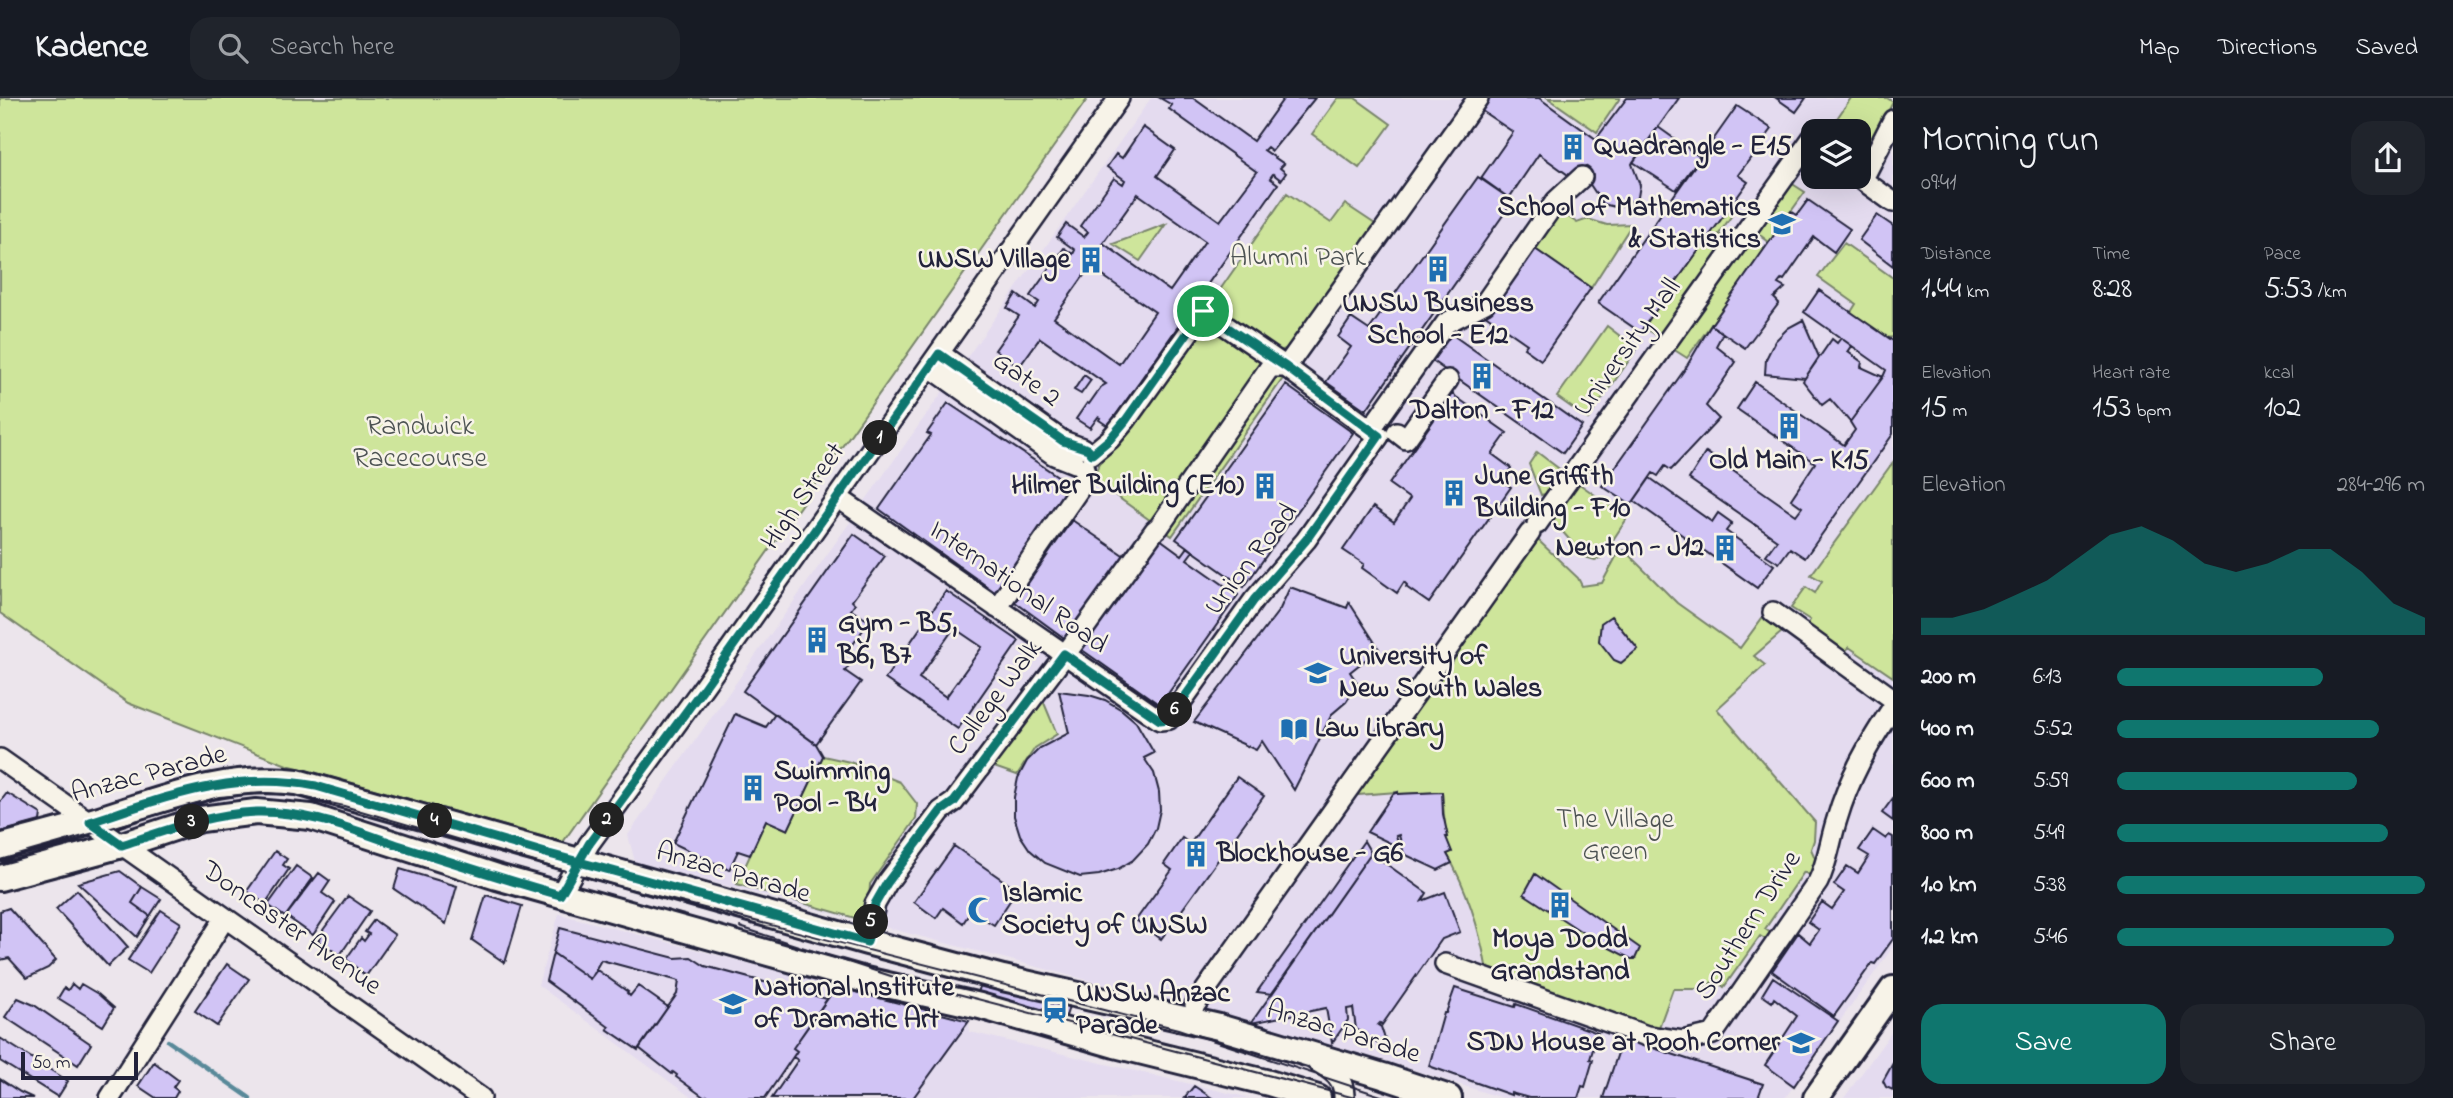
<!DOCTYPE html>
<meta charset="utf-8">
<style>
body{margin:0;font-family:"Indie Flower",sans-serif;background:#20242c;color:#f1f3f6;height:100vh;display:flex;flex-direction:column;font-size:26px;white-space:nowrap}
*{box-sizing:border-box;margin:0}
p{font-size:23px;color:#9ea1a6}
.icon{flex:none;width:38px;height:38px;fill:none;stroke:currentColor;stroke-width:2;stroke-linecap:round;stroke-linejoin:round}
.map{position:relative;flex:1;overflow:hidden}
.panel{display:flex;flex-direction:column;background:#171b24;width:560px}
.panel>*{flex:none}
.fabs{position:absolute;left:1801px;top:21px;display:grid;gap:14px}
.fabs a{display:grid;place-items:center;width:70px;height:70px;border-radius:14px;background:#171b24;box-shadow:0 7px 28px #0002;font-size:35px}
.scale{position:absolute;left:21px;bottom:18px;width:117px;box-sizing:border-box;padding-left:7px;border:4px solid #22223b;border-top:0;font-size:19px;line-height:24px;white-space:nowrap;color:#22223b;-webkit-text-stroke:5px #f7f3e8;paint-order:stroke}
.pin{position:absolute;display:grid;place-items:center;width:60px;height:60px;color:#fff;margin:-30px;border:4px solid #fff;border-radius:50%;box-shadow:0 2px 7px #0007}
.km{position:absolute;width:35px;height:35px;margin:-18px;border-radius:50%;background:#222;color:#fff;font-size:19px;line-height:35px;text-align:center}
.round{display:grid;place-items:center;flex:none;width:74px;height:74px;border-radius:21px;background:#20242c}
.headline{display:flex;align-items:center;justify-content:space-between;height:119px;padding:0 28px}
h1{font-size:38px;font-weight:600;line-height:52px}
.figures{display:grid;grid-template-columns:repeat(3,1fr);gap:10px;height:119px;padding:7px 28px}
.figures div{display:grid;align-content:center}
.figures b{font-size:30px;font-weight:600}
.figures small{font-size:19px;font-weight:400}
.figures p{font-size:19px}
.chart{height:196px;padding:14px 28px}
.chart p{display:flex;justify-content:space-between}
.chart svg{width:100%;height:126px;margin-top:7px;fill:#0f766e;opacity:.7}
.action{display:flex;gap:14px;margin-top:auto;padding:14px 28px}
.action a{flex:1;height:80px;border-radius:21px;background:#0f766e;color:#fff;font-size:28px;font-weight:600;line-height:80px;text-align:center}
.action a+a{background:#20242c;color:#f1f3f6}
ul{padding:0 28px;list-style:none;font-size:23px}
li{display:grid;grid-template-columns:112px 84px 1fr;align-items:center;height:52px}
li i{height:18px;border-radius:9px;background:#0f766e}
header{display:flex;align-items:center;gap:42px;box-sizing:border-box;height:98px;padding:0 35px;background:#171b24;border-bottom:2px solid #363941}
header strong{font-size:33px}
nav{display:flex;gap:38px;margin-inline-start:auto;font-size:24px}
.search{width:490px;height:63px;background:#20242c;display:flex;align-items:center;gap:18px;box-sizing:border-box;padding:0 24px;border-radius:21px;color:#9ea1a6;font-size:26px}
main{display:flex;flex:1;min-height:0}
.map>svg:first-child{display:block}
</style>
<header>
<strong>Kadence</strong>
<div class="search"><svg class="icon" aria-label="search" viewBox="0 0 24 24"><circle cx="10" cy="10" r="6"/><path d="M15 15l6 6"/></svg>Search here</div>
<nav><a>Map</a><a>Directions</a><a>Saved</a></nav>
</header>
<main>
<div class="map">
<svg width="1893" height="1000" viewBox="0 0 1893 1000">
<rect width="100%" height="100%" fill="#ece5ec"/>
<filter id="ink" filterUnits="userSpaceOnUse"><feTurbulence type="fractalNoise" baseFrequency=".0143" numOctaves="2"/><feDisplacementMap in="SourceGraphic" scale="14" xChannelSelector="R" yChannelSelector="G"/><feConvolveMatrix kernelMatrix="1 2 1 2 8 2 1 2 1" color-interpolation-filters="sRGB"/></filter>
<g filter="url(#ink)">
<path fill="#e4dbef" fill-rule="evenodd" d="M1151,0H1893V849L1785,1000H1502L1376,960L1206,913L635,764L628,737ZM1813,33H1858V79H1813Z
M559,816L969,923L970,934L1250,1000H692L538,887Z
M1893,932V1000H1844Z"/>
<path fill="#cee59b" stroke="#78846b" stroke-width="2" d="M0,0H1088L563,744L287,667L128,605L0,515Z
M1338,0H1355L1391,26L1359,70L1312,36Z
M1548,0H1620L1597,34Z
M1851,0H1887L1893,4L1867,55L1859,49L1858,33H1836L1831,29Z
M1791,85L1805,94L1769,144L1756,134Z
M1287,95L1331,125L1345,106L1378,128L1289,250L1279,253L1222,214L1216,205L1217,196Z
M1554,109L1577,125L1588,121L1607,127L1632,126L1591,190L1528,146Z
M1726,113L1732,117L1719,136L1728,142L1659,240L1644,229Z
M1166,126L1140,163L1113,146Z
M1751,141L1765,151L1687,260L1673,251Z
M1844,145L1893,180V239L1888,240L1851,214L1856,206L1818,179Z
M1607,228L1637,251L1588,321L1557,299Z
M1204,229H1211L1284,279L1172,438L1094,382L1101,357Z
M1537,354L1562,373L1545,396L1541,397L1529,366Z
M1893,364V579L1849,549L1843,557L1807,527L1810,522L1791,510L1806,489L1815,495L1822,483L1811,477Z
M1578,385L1625,418L1626,422L1601,460L1595,462L1585,459L1552,422Z
M1538,442L1578,480L1582,488L1602,485L1616,459L1624,452L1677,505L1740,550L1765,516L1780,527L1782,534L1754,558L1765,567L1717,611L1815,724L1814,742L1811,751L1818,767L1814,781L1804,774L1765,831L1774,837L1770,844L1760,838L1724,889L1716,883L1696,891H1673L1658,932L1487,873C1480,832 1468,793 1447,756L1451,754L1446,739L1442,694L1398,696L1397,694L1357,697Z
M1042,600L1057,636L1035,650L1017,677L994,669Z
M823,658L850,664L900,684L917,706L916,721L870,786L869,805L862,817L855,820L737,786L766,722L788,732Z"/>
<g fill="none" stroke-linecap="round" stroke-linejoin="round">
<path stroke="#598999" stroke-width="4.5" d="M168,943L250,1000"/>
</g>
<path fill="#d1c4f5" stroke="#22223b" stroke-width="2" fill-rule="evenodd" d="M1160,0H1193L1253,43L1284,0H1315L1272,53L1267,49L1264,52L1284,66L1280,70L1286,75L1281,82L1273,76L1270,80L1278,86L1139,284L1144,288L1138,296L1133,293L1108,328L1099,322L1100,320L1098,319L1090,330L1076,321L1087,305L1089,306L1101,289L1106,286L1040,240L1019,269L995,252L1019,218L1007,210L1016,196L1035,210L1039,204L1030,198L1064,150L1073,156L1075,152L1057,139L1066,126L1084,139L1088,134L1080,128L1114,80L1123,86L1125,82L1107,69L1116,56L1122,60L1143,29L1175,52L1157,78L1220,123L1257,74L1169,11L1172,7ZM1138,96L1205,143L1170,193L1103,145ZM1090,169L1155,214L1119,266L1054,220Z
M1487,0H1539L1596,41L1627,0H1679L1632,66L1640,87L1638,99L1627,106L1615,109L1603,106L1589,85L1571,79L1539,56L1509,100L1481,80L1513,34L1479,11Z
M1776,0H1806L1796,14Z
M1737,8L1772,31L1738,77L1748,84L1640,234L1598,205Z
M1658,29L1700,59L1676,92L1633,64Z
M1478,79L1513,103L1366,312L1326,284L1351,249L1338,239L1351,220L1369,232Z
M1808,102L1850,131L1834,154L1814,139L1784,182L1782,181L1778,186L1785,190L1774,200L1779,205L1745,250L1711,227L1791,113L1797,117Z
M1877,117L1893,128V168L1859,142Z
M1528,146L1591,190L1541,262L1524,250L1527,246L1481,214Z
M1819,192L1893,243V336L1805,460L1790,450L1779,465L1766,457L1777,442L1689,381L1706,354L1796,417L1802,409L1791,401L1815,365L1737,311L1755,284L1844,347L1855,332L1850,324L1883,279L1886,272L1804,214Z
M1803,222L1819,259L1805,280L1765,276L1766,261L1775,243L1788,230Z
M1711,227L1723,235L1716,248L1736,264L1706,308L1719,321L1671,372L1665,368L1658,378L1653,375L1631,407L1602,388L1685,271Z
M1447,233L1582,328L1563,355L1428,260Z
M1841,240L1852,248L1848,254L1862,264L1861,269L1883,279L1850,324L1830,301L1822,307L1803,283L1832,241L1837,245Z
M1084,277L1091,282L1081,296L1074,292Z
M1286,287L1353,335L1244,489L1176,441Z
M1452,296L1507,335L1492,356L1511,370L1502,383L1511,389L1429,505L1406,489L1407,487L1404,484L1397,495L1362,470L1364,466L1343,452L1373,409L1394,424L1410,401L1389,386Z
M948,305L1074,389L999,497L879,411L931,337L927,335Z
M1650,380L1712,424L1718,415L1732,425L1726,433L1774,467L1757,490L1634,403Z
M1072,422L1126,459L1067,542L1015,504Z
M854,436L885,458L852,503L855,506L851,512L869,523L843,561L850,566L845,573L861,584L816,646L743,593Z
M1156,438L1182,457L1188,449L1193,453L1187,461L1238,497L1160,607L1078,549Z
M1290,489L1347,510L1349,504L1379,551L1350,574L1358,586L1346,604L1332,616L1294,692L1262,643L1256,652L1194,624L1280,511Z
M946,493L1019,543L958,631L885,581ZM954,530L982,549L946,599L919,580Z
M1611,518L1638,551L1621,565L1614,562L1599,543L1601,525Z
M1059,593L1089,597L1105,602L1122,612L1136,624L1154,655L1144,660L1154,675L1159,694L1160,712L1156,730L1148,746L1133,762L1118,771L1099,777L1080,779L1045,765L1030,752L1020,737L1014,718V699L1018,680L1027,663L1040,650L1069,635Z
M735,616L766,629L775,616L816,646L823,658L788,732L766,722L750,757L738,753L729,772L673,745Z
M1237,679L1264,698L1161,841L1136,822L1172,772L1164,766L1182,740L1190,746Z
M1398,694V696L1442,694L1443,716L1448,739H1446L1452,754L1447,756L1452,765L1438,772L1404,756L1399,737L1396,738L1398,745L1394,747L1367,734L1393,696Z
M7,695L41,716L40,723L0,734V704Z
M1893,700V723L1882,715Z
M1873,732L1886,741L1889,737L1893,739V841L1875,866L1872,865L1834,918L1772,873L1798,835L1810,845L1819,832L1808,824L1822,804L1832,811L1844,794L1834,787L1847,768L1858,775L1869,758L1859,752Z
M1364,743L1371,755L1272,896L1257,894Z
M954,748L1017,792L994,827L971,813L963,825L943,810L936,820L914,804Z
M275,753L287,761L283,767L289,771L265,806L247,793Z
M1371,755L1427,795L1422,803L1445,794L1460,834L1442,841L1382,927L1380,925L1378,927L1381,929L1389,953L1356,931L1353,910L1347,911L1348,922L1332,945L1326,910L1251,925Z
M296,768L313,780L285,819L268,807Z
M400,771L457,788L446,826L394,791Z
M120,773L142,789L132,805L150,818L137,839L78,785Z
M319,775L330,783L322,795L335,804L313,837L286,818Z
M1535,776L1640,850L1635,861H1631L1594,842L1524,796Z
M142,789L161,801L150,818L132,805Z
M77,792L128,849L108,868L56,811Z
M486,797L522,808L505,865L472,842Z
M348,798L370,813L340,857L318,843L324,834L323,832Z
M9,810L56,862L48,870L27,880L9,860L0,862V813Z
M161,812L181,825L149,875L128,862Z
M374,822L395,837L366,878L346,861L361,840L364,843L369,836L365,834Z
M560,830L675,860L691,859L705,868L827,901L793,950L797,953L765,1000H709L707,998L705,1000L676,979L677,977L673,974L672,976L639,950L677,896L679,883L601,862L590,881L553,855Z
M553,855L590,881L597,872L628,894L627,895L630,898L638,888L668,909L638,952L607,931L609,929L546,883Z
M227,866L249,881L217,928L195,913Z
M1773,879L1838,923L1794,988L1765,967L1797,918L1774,900L1772,904L1762,897Z
M981,885L1069,909L1066,918L978,895Z
M72,886L78,891L81,886L98,896L114,910L103,928L58,900L64,890L68,892Z
M836,889L969,923L913,1000H772L798,962L793,959L797,953L793,950Z
M1455,890L1515,909L1516,906L1598,935L1590,961L1593,962L1585,989L1582,988L1578,1000H1529L1511,995V997L1429,968L1444,915H1446Z
M18,900L34,907L91,946L78,967L5,919Z
M0,940L68,983L58,999L0,963Z
M1623,940L1763,986L1758,1000H1603Z
M154,964L178,982L173,989L178,993L174,1000H156L138,988Z
M1893,965V992L1886,989L1883,983Z
M0,981L20,994L33,1000H0Z
M1194,988L1212,1000H1184Z"/>
<g fill="none" stroke-linecap="round" stroke-linejoin="round">
<g stroke="#22223b" stroke-width="24">
<path id="minor" d="M1893,22L1867,73L1861,81L1893,104
M939,255L1063,343L1082,350
M930,269L1054,357L1074,365
M1286,269L1478,0
M1371,331L1446,225L1485,205L1556,103L1582,79
M1397,334L1406,341L1448,282
M837,399L1160,622L1169,621L1254,502L1306,442L1379,338L1286,269L1204,213L1126,322L1110,341L1092,356
M1537,426L1813,39
M997,510L1079,391L1084,378V370
M1773,514L1893,601
M0,661L481,1000
M560,797L589,746L704,588L1119,0
M867,844L875,806L887,785L941,713L954,704L1073,546L1155,432L1159,429L1270,269H1286
M1445,866L1647,938L1683,943L1713,936L1818,784C1828,764 1830,742 1837,721C1849,680 1869,645 1893,609
M1195,907L1530,435
M1316,963C1332,972 1345,980 1344,1000
M110,1000L225,820"/>
</g>
<g stroke="#22223b" stroke-width="30">
<path id="major" d="M0,749C31,740 63,733 93,723C160,702 226,675 297,684L867,844L1003,880L1219,929L1383,978L1449,1000
M0,780L122,747L201,721L256,714L311,719L497,779L797,863L865,882L980,908L1115,947L1269,985L1318,1000
M1816,1000L1893,891"/>
</g>
<use href="#minor" stroke="#f7f3e8" stroke-width="19"/>
<use href="#major" stroke="#f7f3e8" stroke-width="24"/>
<path stroke="#22223b" stroke-width="2" d="M0,762L219,699L266,695L298,698L344,708L610,786L1178,931L1387,1000
M740,829L897,880L1355,1000"/>
</g>
</g>
<g fill="none" stroke-linecap="round" stroke-linejoin="round" filter="url(#ink)">
<g stroke="#fff" stroke-width="14">
<path id="route" d="M1203,213L1126,322L1110,341L1092,356L1088,351L1063,343L939,256L705,588L589,746C579,763 570,780 560,797C506,782 454,765 401,748C353,732 308,713 257,714C209,716 167,732 122,747L90,724C168,699 232,672 316,688L549,756L613,773L867,844L875,806L887,785L941,713L954,704L1064,556L1160,622L1169,621L1254,502L1306,442L1379,338L1286,269L1203,213"/>
</g>
<use href="#route" stroke="#0f766e" stroke-width="9"/>
</g>
<defs>
<g id="building-bare" transform="scale(2.1)"><path d="M-4-6H4V6H1V3H-1V6H-4ZM-2.5-4.3h1.7v1.8h-1.7ZM.8-4.3h1.7v1.8H.8ZM-2.5-1h1.7V.8h-1.7ZM.8-1h1.7V.8H.8Z" fill="#1f6fb2" stroke="#f7f3e8" stroke-width="2.5" paint-order="stroke"/></g>
<g id="university-bare" transform="scale(2.1)"><path d="M0-5L7-2L0 1L-7-2ZM-4 1L0 2.5L4 1V4Q0 6-4 4Z" fill="#1f6fb2" stroke="#f7f3e8" stroke-width="2.5" paint-order="stroke"/></g>
<g id="library-bare" transform="scale(2.1)"><path d="M-6-4Q-3-5.5-.7-3.5V5Q-3 3-6 4ZM6-4Q3-5.5 .7-3.5V5Q3 3 6 4Z" fill="#1f6fb2" stroke="#f7f3e8" stroke-width="2.5" paint-order="stroke"/></g>
<g id="mosque-bare" transform="scale(2.1)"><path d="M3.5-4.9A6 6 0 1 0 3.5 4.9A5 5 0 1 1 3.5-4.9Z" fill="#1f6fb2" stroke="#f7f3e8" stroke-width="2.5" paint-order="stroke"/></g>
<g id="station-bare" transform="scale(2.1)"><path d="M-3-6H3Q5-6 5-4V2Q5 4 3 4L4.5 6H3L1.5 4h-3L-3 6H-4.5L-3 4Q-5 4-5 2V-4Q-5-6-3-6ZM-3.5-4v3h7v-3ZM-3.5 1v1.5H-2V1ZM2 1v1.5H3.5V1Z" fill="#1f6fb2" stroke="#f7f3e8" stroke-width="2.5" paint-order="stroke"/></g>
<g id="school-bare" transform="scale(2.1)"><path d="M0-5L7-2L0 1L-7-2ZM-4 1L0 2.5L4 1V4Q0 6-4 4Z" fill="#1f6fb2" stroke="#f7f3e8" stroke-width="2.5" paint-order="stroke"/></g>
</defs>
<g fill-rule="evenodd">
<use href="#building-bare" x="1573" y="49"/>
<use href="#university-bare" x="1782" y="126"/>
<use href="#building-bare" x="1091" y="162"/>
<use href="#building-bare" x="1438" y="171"/>
<use href="#building-bare" x="1482" y="278"/>
<use href="#building-bare" x="1789" y="328"/>
<use href="#building-bare" x="1265" y="388"/>
<use href="#building-bare" x="1454" y="395"/>
<use href="#building-bare" x="1725" y="450"/>
<use href="#building-bare" x="817" y="542"/>
<use href="#university-bare" x="1318" y="575"/>
<use href="#library-bare" x="1294" y="631"/>
<use href="#building-bare" x="753" y="690"/>
<use href="#building-bare" x="1196" y="756"/>
<use href="#building-bare" x="1560" y="807"/>
<use href="#mosque-bare" x="981" y="812"/>
<use href="#university-bare" x="733" y="906"/>
<use href="#station-bare" x="1055" y="912"/>
<use href="#school-bare" x="1801" y="945"/>
</g>
<g text-anchor="middle" dominant-baseline="central" stroke-width="5" stroke-linejoin="round" paint-order="stroke">
<g font-size="28" font-weight="bold" fill="#22223b" stroke="#f7f3e8" text-anchor="start">
<text x="1594" y="49">Quadrangle - E15</text>
<text x="1761" y="110" text-anchor="end">School of Mathematics<tspan x="1761" dy="32">&amp; Statistics</tspan></text>
<text x="1070" y="162" text-anchor="end">UNSW Village</text>
<text x="1438" y="206" text-anchor="middle">UNSW Business<tspan x="1438" dy="32">School - E12</tspan></text>
<text x="1482" y="313" text-anchor="middle">Dalton - F12</text>
<text x="1789" y="363" text-anchor="middle">Old Main - K15</text>
<text x="1475" y="379">June Griffith<tspan x="1475" dy="32">Building - F10</tspan></text>
<text x="1244" y="388" text-anchor="end">Hilmer Building (E10)</text>
<text x="1704" y="450" text-anchor="end">Newton - J12</text>
<text x="838" y="526">Gym - B5,<tspan x="838" dy="32">B6, B7</tspan></text>
<text x="1339" y="559">University of<tspan x="1339" dy="32">New South Wales</tspan></text>
<text x="1315" y="631">Law Library</text>
<text x="774" y="674">Swimming<tspan x="774" dy="32">Pool - B4</tspan></text>
<text x="1217" y="756">Blockhouse - G6</text>
<text x="1002" y="796">Islamic<tspan x="1002" dy="32">Society of UNSW</tspan></text>
<text x="1560" y="842" text-anchor="middle">Moya Dodd<tspan x="1560" dy="32">Grandstand</tspan></text>
<text x="754" y="890">National Institute<tspan x="754" dy="32">of Dramatic Art</tspan></text>
<text x="1076" y="896">UNSW Anzac<tspan x="1076" dy="32">Parade</tspan></text>
<text x="1780" y="945" text-anchor="end">SDN House at Pooh Corner</text>
</g>
<g font-size="28" fill="#4d5353" stroke="#f7f3e8">
<text x="1298" y="160">Alumni Park</text>
<text x="420" y="329">Randwick<tspan x="420" dy="32">Racecourse</tspan></text>
<text x="1615" y="722">The Village<tspan x="1615" dy="32">Green</tspan></text>
</g>
<g font-size="28" fill="#22223b" stroke="#f7f3e8">
<text transform="translate(1628 250) rotate(-54)">University Mall</text>
<text transform="translate(1026 282) rotate(35)">Gate 2</text>
<text transform="translate(804 399) rotate(-55)">High Street</text>
<text transform="translate(1252 462) rotate(-52)">Union Road</text>
<text transform="translate(1018 490) rotate(35)">International Road</text>
<text transform="translate(996 600) rotate(-53)">College Walk</text>
<text transform="translate(149 677) rotate(-15)">Anzac Parade</text>
<text transform="translate(733 776) rotate(16)">Anzac Parade</text>
<text transform="translate(1749 828) rotate(-57)">Southern Drive</text>
<text transform="translate(291 831) rotate(35)">Doncaster Avenue</text>
<text transform="translate(1343 935) rotate(17)">Anzac Parade</text>
</g>
</g>
</svg>
<div class="fabs">
<a><svg class="icon" aria-label="layers" viewBox="0 0 24 24"><path d="M12 4l9 5-9 5-9-5zM3 14l9 5 9-5"/></svg></a>
</div>
<div class="scale">50 m</div>
<div class="pin" style="left:1203px;top:213px;background:#1e9e55"><svg class="icon" aria-label="arrive" viewBox="0 0 24 24"><path d="M6 21V4h12l-3 4 3 4H6"/></svg></div>
<b class="km" style="left:880px;top:340px">1</b>
<b class="km" style="left:607px;top:722px">2</b>
<b class="km" style="left:192px;top:724px">3</b>
<b class="km" style="left:435px;top:723px">4</b>
<b class="km" style="left:871px;top:824px">5</b>
<b class="km" style="left:1175px;top:612px">6</b>
</div>
<section class="panel">
<div class="headline"><div><h1>Morning run</h1><p>09:41</p></div><a class="round"><svg class="icon" aria-label="share" viewBox="0 0 24 24"><path d="M12 15V3M7 8l5-5 5 5M5 13v7h14v-7"/></svg></a></div>
<div class="figures">
<div><p>Distance</p><b>1.44<small> km</small></b></div>
<div><p>Time</p><b>8:28</b></div>
<div><p>Pace</p><b>5:53<small> /km</small></b></div>
</div>
<div class="figures">
<div><p>Elevation</p><b>15<small> m</small></b></div>
<div><p>Heart rate</p><b>153<small> bpm</small></b></div>
<div><p>kcal</p><b>102</b></div>
</div>
<div class="chart"><p><span>Elevation</span>284–296 m</p>
<svg viewBox="0 0 160 44" preserveAspectRatio="none"><path d="M0 44V38L10 38L20 35L30 30L40 25L50 17L60 9L70 6L80 11L90 19L100 22L110 19L120 14L130 14L140 22L150 33L160 38V44z"/></svg>
</div>
<ul>
<li><b>200 m</b>6:13<i style="width:67%"></i></li>
<li><b>400 m</b>5:52<i style="width:85%"></i></li>
<li><b>600 m</b>5:59<i style="width:78%"></i></li>
<li><b>800 m</b>5:49<i style="width:88%"></i></li>
<li><b>1.0 km</b>5:38<i style="width:100%"></i></li>
<li><b>1.2 km</b>5:46<i style="width:90%"></i></li>
</ul>
<div class="action"><a>Save</a><a>Share</a></div>
</section>
</main>
